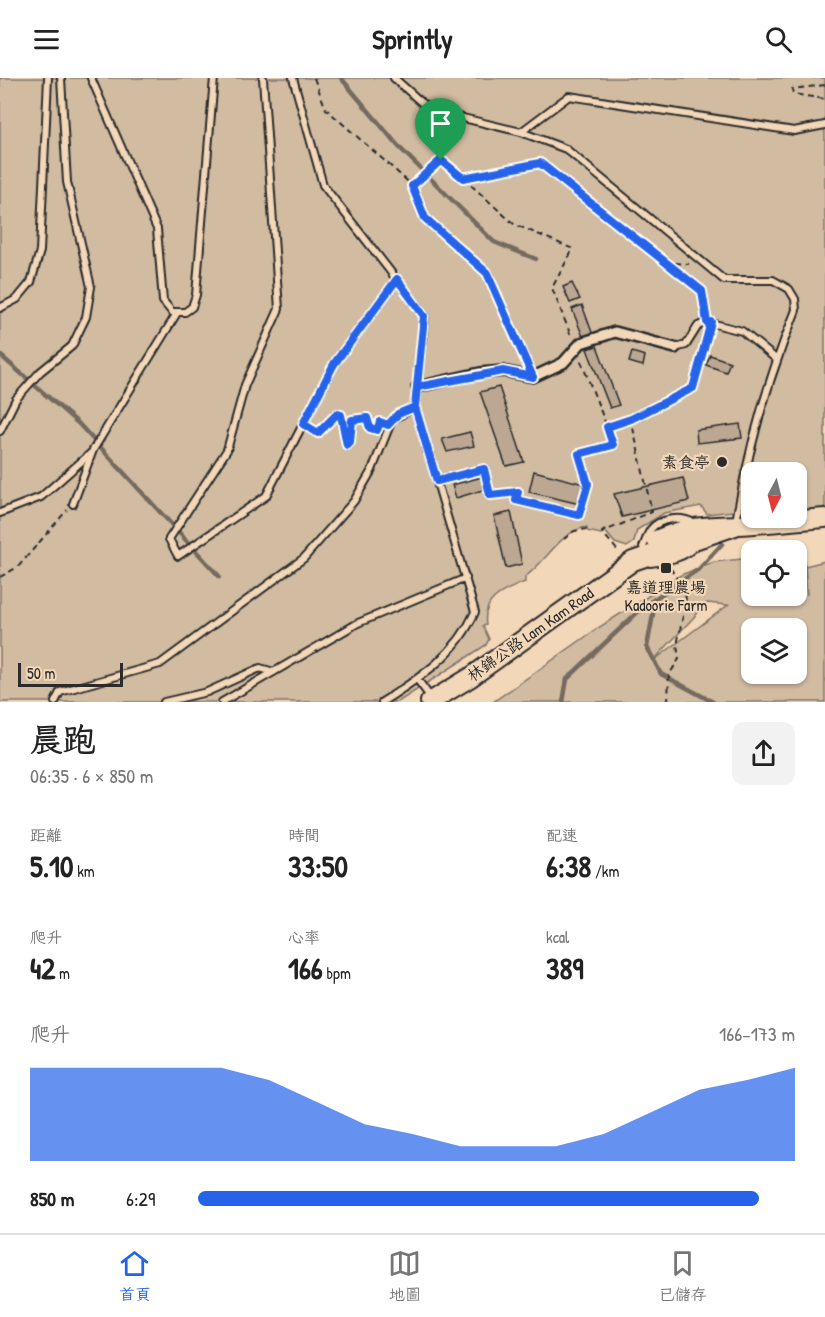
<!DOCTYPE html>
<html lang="zh-TW">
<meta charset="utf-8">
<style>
body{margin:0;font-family:"Patrick Hand","LXGW WenKai TC",sans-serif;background:#f2f2f2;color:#222;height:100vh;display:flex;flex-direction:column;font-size:22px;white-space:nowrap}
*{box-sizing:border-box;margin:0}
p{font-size:20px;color:#767676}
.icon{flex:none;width:33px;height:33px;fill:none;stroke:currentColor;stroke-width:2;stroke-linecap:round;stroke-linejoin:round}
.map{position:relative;height:624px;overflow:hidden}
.panel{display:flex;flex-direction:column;background:#fff;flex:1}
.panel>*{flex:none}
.needle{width:39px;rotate:187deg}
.tools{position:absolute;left:741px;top:384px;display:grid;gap:12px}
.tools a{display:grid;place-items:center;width:66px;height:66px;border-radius:12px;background:#fff;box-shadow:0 2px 4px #0004;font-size:30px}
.scale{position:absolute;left:18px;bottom:15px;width:105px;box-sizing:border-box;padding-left:6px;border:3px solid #2b2b2b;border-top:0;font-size:16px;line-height:21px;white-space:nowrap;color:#2b2b2b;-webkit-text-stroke:4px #f2d7b9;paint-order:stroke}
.pin{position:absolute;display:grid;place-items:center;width:51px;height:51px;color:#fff;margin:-62px -26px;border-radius:50% 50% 50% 0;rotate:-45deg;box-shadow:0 0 6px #0007}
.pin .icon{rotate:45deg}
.round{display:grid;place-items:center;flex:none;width:63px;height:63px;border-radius:12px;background:#f2f2f2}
.headline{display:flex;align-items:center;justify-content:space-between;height:102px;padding:0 30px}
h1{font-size:33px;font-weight:700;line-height:45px}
.stats{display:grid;grid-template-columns:repeat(3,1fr);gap:9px;height:102px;padding:6px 30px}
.stats div{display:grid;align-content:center}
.stats b{font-size:30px;font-weight:700}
.stats small{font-size:16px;font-weight:400}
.stats p{font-size:16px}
.chart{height:168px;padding:12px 30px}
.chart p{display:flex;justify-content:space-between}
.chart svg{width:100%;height:108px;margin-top:6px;fill:#2563eb;opacity:.7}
ul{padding:0 30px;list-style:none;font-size:20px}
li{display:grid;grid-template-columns:96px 72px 1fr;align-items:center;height:45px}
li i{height:15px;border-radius:8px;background:#2563eb}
header{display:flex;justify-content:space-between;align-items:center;height:78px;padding:0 30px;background:#fff;font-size:27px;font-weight:700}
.tabs{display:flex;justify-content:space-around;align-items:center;height:84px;border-top:2px solid #e0e0e0;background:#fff;font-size:16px;color:#767676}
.tabs a{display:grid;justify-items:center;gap:3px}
.tabs .selected{color:#2563eb}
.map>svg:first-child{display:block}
</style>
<header><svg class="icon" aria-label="menu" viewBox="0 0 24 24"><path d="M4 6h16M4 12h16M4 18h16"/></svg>Sprintly<svg class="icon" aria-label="search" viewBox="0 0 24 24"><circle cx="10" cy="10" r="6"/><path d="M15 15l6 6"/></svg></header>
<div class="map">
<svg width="825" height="624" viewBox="0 0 825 624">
<rect width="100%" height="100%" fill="#f2d7b9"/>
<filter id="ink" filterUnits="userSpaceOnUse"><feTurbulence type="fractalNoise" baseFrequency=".0167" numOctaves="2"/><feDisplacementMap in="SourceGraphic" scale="12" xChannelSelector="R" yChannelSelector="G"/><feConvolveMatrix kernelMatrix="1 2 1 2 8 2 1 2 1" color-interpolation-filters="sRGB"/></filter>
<g filter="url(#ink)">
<path fill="#d1bba1" stroke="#7e7366" stroke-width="1.5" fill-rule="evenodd" d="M0,0H825V429L797,439L796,394H752L751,431L707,436L701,428L664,435L637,452L634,464L627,469L615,465L604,452L601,456L587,453V449C560,453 547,483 525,499V504C503,513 482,520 486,547L483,548L489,561L486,567L398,624H0Z
M803,475L807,517L805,488L825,483V624H493L598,550L681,497L714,484L751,480L752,518H796L797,476ZM707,525L728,527L653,583ZM752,550H796V596H752Z"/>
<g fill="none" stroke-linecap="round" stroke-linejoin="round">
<path stroke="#746b5f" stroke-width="4.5" d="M341,0L399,69L494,164L536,181
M0,277L78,345L219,498
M656,520L647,569L661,596L713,624
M563,624L567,601L644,528L699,491L722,466"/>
</g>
<path fill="#bba792" stroke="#2b2b2b" stroke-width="1.5" d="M572,205L580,221L570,225L563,209Z
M582,227L593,257L584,261L572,231Z
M597,268L619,327L610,330L587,271Z
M632,274L645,278L643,288L629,284Z
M710,277L730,284L726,294L706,287Z
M499,309L524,384L506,388L480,314Z
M740,346L742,360L697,365L696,352Z
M470,354L474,368L447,374L442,361Z
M720,380L726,382L725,388L718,387Z
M534,393L584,406L580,426L529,414Z
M482,399L486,411L456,420L452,407Z
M683,400L689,423L622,439L614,416Z
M511,434L522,486L506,490L494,438Z"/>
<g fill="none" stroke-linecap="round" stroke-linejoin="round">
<g stroke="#2b2b2b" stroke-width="10">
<path id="service" d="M91,0L157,151L163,223L172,234H185L192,229L196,217L214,0
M263,0L279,231L245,307L227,372L169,461L178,478L266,418L334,286L397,201
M293,0L323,107L425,238L415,329L475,534C456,577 421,599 382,624
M394,0L430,32L521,54L566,71L724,202H773L789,211L795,221L796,232C768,301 748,370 736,444
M521,54L569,18L794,53L825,47
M0,230L17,221L31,204L40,173L48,0
M675,270L686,267L698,248L707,244L742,253L776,281
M0,353L16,321L40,294L72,268L86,239L91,209L67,104L61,0
M73,426L93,372L177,235
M0,435L41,419L91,375
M643,469C646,463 647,456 651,451C660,440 682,438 693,445
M650,485C667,483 687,480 698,465
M417,601L431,620
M55,624L60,614L160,586L304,480L354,423L372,392L392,342L415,329
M164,624L207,614L260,590L274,594
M222,624L358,545L466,500"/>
</g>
<g stroke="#2b2b2b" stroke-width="14">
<path id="pedestrian" d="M417,309L480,295L503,293L533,299L563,285L581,265L615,254L675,270"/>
</g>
<g stroke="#2b2b2b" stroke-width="22">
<path id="secondary" d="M656,462C691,447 700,449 737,447C766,446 796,442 825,440
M430,624L471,599L633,483L735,448"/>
</g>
<path stroke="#2b2b2b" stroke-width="2" stroke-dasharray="6 4.5" stroke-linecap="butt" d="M314,0L326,31L413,108L425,140L487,195L527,286
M825,7L792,11L793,16L825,21
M463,100L514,146L573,171L552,210L571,258
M413,108L441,82L463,100L539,85L663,184L689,186
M664,185L702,213L705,235
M581,283L607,349L631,341L652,434L602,454L618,473
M631,341L692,310L708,256
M310,351L318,355L337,336L341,337L345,367L350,364L352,342L367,340L370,350L377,352
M447,401L484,391L490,417L518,414L516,422L579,437L588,406L579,376L613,367L607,349
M564,461L574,453L587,451
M0,499L18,489L67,432
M668,624L669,597L679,581L677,567L686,523L685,513L671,491"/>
<use href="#service" stroke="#f2d7b9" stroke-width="6"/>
<use href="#pedestrian" stroke="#f2d7b9" stroke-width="9"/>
<use href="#secondary" stroke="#f2d7b9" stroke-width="18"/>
</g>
</g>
<g fill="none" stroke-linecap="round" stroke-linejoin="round" filter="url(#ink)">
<g stroke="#fff" stroke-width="12">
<path id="route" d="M441,82L412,108L425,140L487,195L533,299L503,293L417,309L415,329L398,336L388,347L380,344L377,352L370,350L367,340L352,342L350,364L347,367L341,337L337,336L318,355L303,346L334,286L397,201L424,238L415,329L437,403L484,391L490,417L518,414L516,422L579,437L588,406L579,376L613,367L607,349L631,341L693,310L711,244H707L702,213L540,85L463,100L441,82"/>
</g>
<use href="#route" stroke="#2563eb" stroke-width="8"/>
</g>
<g fill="#2b2b2b" stroke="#f2d7b9" stroke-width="2">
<circle cx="722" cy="384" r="6"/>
<rect x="660" y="484" width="12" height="12" rx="3"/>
</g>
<g text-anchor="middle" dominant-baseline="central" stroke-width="4.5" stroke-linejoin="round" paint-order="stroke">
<g font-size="16" fill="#2b2b2b" stroke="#f2d7b9" text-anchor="end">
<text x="710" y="384">素食亭</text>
<text x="666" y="509" text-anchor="middle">嘉道理農場<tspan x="666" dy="18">Kadoorie Farm</tspan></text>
</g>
<g font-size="16" fill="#2b2b2b" stroke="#f2d7b9">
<text transform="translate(530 556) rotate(-35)">林錦公路 Lam Kam Road</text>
</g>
</g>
</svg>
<div class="tools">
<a><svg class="needle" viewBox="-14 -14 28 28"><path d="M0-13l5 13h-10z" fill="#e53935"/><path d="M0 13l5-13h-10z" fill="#767676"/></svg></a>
<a><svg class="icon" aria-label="locate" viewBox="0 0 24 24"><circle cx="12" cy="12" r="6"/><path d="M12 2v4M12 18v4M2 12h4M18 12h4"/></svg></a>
<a><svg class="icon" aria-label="layers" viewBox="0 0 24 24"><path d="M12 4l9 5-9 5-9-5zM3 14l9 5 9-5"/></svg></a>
</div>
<div class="scale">50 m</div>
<div class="pin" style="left:441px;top:82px;background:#1e9e55"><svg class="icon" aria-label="arrive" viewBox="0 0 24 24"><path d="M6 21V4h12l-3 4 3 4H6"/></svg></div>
</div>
<section class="panel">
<div class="headline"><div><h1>晨跑</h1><p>06:35 · 6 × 850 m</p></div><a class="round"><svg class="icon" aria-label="share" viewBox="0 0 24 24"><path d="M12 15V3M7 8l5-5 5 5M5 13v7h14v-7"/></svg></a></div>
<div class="stats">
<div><p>距離</p><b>5.10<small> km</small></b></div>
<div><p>時間</p><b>33:50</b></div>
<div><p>配速</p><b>6:38<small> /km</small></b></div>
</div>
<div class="stats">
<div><p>爬升</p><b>42<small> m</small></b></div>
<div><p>心率</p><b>166<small> bpm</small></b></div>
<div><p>kcal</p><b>389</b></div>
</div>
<div class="chart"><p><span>爬升</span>166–173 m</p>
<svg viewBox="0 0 160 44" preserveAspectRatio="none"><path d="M0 44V6L10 6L20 6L30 6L40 6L50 11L60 20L70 29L80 33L90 38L100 38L110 38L120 33L130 24L140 15L150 11L160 6V44z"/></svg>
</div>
<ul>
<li><b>850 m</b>6:29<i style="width:94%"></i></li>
</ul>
</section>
<nav class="tabs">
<a class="selected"><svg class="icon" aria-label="home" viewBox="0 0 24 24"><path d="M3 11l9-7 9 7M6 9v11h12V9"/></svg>首頁</a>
<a><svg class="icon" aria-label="map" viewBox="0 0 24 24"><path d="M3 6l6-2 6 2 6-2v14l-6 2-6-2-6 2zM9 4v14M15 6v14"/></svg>地圖</a>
<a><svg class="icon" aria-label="saved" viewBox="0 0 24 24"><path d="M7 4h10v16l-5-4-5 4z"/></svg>已儲存</a>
</nav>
